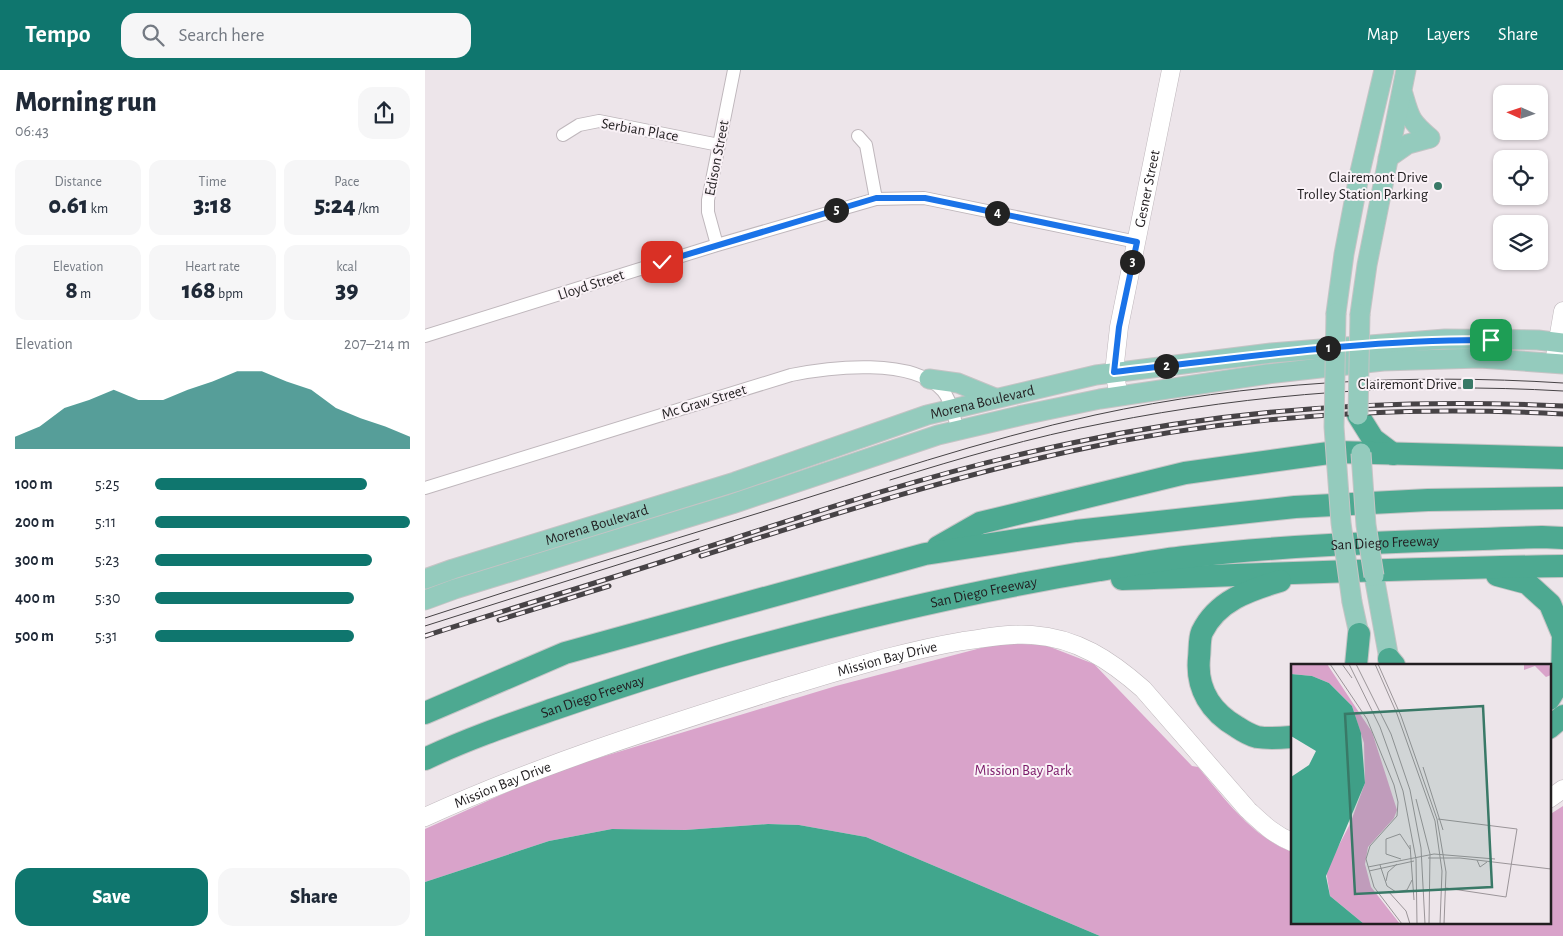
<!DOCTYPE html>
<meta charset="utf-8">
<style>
body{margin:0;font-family:"Alegreya Sans",sans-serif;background:#f6f6f7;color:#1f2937;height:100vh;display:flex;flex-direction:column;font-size:19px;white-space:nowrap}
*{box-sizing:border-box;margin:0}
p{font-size:16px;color:#747a83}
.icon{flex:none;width:28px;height:28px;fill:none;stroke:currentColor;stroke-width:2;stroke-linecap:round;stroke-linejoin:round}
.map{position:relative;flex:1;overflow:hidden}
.drawer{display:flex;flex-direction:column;background:#fff;width:425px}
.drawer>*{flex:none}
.needle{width:32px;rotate:273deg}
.fabs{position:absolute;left:1068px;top:15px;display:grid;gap:10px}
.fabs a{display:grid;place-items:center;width:55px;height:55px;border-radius:10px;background:#fff;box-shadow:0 1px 4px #0004;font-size:25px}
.pin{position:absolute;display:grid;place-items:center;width:42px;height:42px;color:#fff;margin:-21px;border-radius:10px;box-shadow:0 2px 8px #0006}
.km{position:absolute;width:25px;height:25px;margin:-12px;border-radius:50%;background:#222;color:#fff;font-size:14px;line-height:25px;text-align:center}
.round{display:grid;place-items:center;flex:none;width:52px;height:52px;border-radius:15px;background:#f6f6f7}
.headline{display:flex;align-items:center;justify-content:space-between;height:85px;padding:0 15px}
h1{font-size:28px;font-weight:800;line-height:38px}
.metrics{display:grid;grid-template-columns:repeat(3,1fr);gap:8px;height:85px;padding:5px 15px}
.metrics div{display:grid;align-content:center;border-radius:12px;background:#f6f6f7;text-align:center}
.metrics b{font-size:25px;font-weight:800}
.metrics small{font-size:14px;font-weight:400}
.metrics p{font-size:14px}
.chart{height:140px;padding:10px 15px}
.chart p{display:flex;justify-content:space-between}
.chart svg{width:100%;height:90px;margin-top:5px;fill:#0f766e;opacity:.7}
.action{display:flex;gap:10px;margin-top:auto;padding:10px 15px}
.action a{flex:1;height:58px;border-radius:15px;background:#0f766e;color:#fff;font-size:20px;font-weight:800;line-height:58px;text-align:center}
.action a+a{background:#f6f6f7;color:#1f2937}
ul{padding:0 15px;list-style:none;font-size:16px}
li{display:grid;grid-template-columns:80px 60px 1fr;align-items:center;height:38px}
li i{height:12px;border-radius:6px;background:#0f766e}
header{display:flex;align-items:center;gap:30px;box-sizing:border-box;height:70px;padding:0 25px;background:#0f766e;color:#fff}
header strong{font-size:24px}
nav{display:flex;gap:28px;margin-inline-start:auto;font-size:18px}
.search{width:350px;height:45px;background:#f6f6f7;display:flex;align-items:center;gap:12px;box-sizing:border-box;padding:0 18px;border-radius:15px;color:#747a83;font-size:19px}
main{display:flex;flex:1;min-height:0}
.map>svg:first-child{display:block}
</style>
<header>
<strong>Tempo</strong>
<div class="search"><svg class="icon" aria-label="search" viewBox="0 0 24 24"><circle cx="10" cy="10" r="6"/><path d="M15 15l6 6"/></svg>Search here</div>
<nav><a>Map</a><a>Layers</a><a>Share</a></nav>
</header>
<main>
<section class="drawer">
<div class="headline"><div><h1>Morning run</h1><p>06:43</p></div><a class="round"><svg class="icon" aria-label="share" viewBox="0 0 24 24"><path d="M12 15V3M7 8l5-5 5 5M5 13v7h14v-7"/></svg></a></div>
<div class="metrics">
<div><p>Distance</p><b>0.61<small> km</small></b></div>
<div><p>Time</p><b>3:18</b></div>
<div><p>Pace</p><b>5:24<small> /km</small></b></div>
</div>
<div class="metrics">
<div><p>Elevation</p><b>8<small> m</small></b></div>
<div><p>Heart rate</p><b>168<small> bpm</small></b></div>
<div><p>kcal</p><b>39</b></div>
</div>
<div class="chart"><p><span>Elevation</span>207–214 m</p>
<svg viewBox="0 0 160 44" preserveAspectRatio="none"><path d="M0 44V38L10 33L20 24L30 20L40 15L50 20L60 20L70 15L80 11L90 6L100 6L110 11L120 15L130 24L140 29L150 33L160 38V44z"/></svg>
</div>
<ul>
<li><b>100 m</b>5:25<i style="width:83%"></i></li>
<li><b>200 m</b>5:11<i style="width:100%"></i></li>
<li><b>300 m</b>5:23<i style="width:85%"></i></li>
<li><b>400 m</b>5:30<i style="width:78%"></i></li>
<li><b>500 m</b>5:31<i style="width:78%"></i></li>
</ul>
<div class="action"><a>Save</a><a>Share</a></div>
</section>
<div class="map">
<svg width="1138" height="866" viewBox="0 0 1138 866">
<rect width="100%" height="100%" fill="#ede5ea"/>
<path fill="#d9a3ca" d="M575,573L620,575L669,594L767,696L773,697C800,729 826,766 867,782V852H1124V745L1138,736V866H675L441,767L374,755L343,754L260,760L187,759L124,771L0,812V759L127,702L411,616Z"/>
<path fill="#41a68d" d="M343,754L374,755L441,767L675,866H0V812L124,771L187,759L260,760Z"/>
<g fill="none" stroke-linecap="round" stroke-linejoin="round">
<g stroke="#bfb7bc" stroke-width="14">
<path id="street" d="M138,65L154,55L174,51L294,75
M433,66L441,75L451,129
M292,175L283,142V130L309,0
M0,266L292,175L451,129L499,128L712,172
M0,418L366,305C405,297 488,287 518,321C526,330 529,348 533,360"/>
</g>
<g stroke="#bfb7bc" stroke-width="19">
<g id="secondary">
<path d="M1129,293L1138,241"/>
<path id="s1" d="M694,325L689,302L694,257L746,0"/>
<path d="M1124,729L1138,719"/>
<path id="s2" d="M0,747C118,693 241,655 364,616C422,599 479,581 538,571C561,568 584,563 607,565C652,568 685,590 718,619L823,740C837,753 849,765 867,772"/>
</g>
</g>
<g stroke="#c5c4c5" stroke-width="21">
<g id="primary">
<path d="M978,24C985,48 985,51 1005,68"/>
<path d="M963,88L983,74L1005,68"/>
<path d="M911,243L919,184L934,106L959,0"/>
<path d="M935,244L942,195L981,0"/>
<path d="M504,309L533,313L570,328"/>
<path d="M949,506L964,589"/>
<path id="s3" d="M0,509L28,499L310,412L502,345L671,305L846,283L1020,269L1113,270L1138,273"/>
<path d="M0,530L30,519L307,434L513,365L598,345L675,329L843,304L958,291L1055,288L1138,294"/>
<path d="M927,532L934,564"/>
</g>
</g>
<g stroke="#c5c4c5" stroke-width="24">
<g id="highway">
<path d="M933,345L948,369L968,384"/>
<path d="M513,477L555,453L760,403L911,382L1138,388"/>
<path d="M1072,505L1102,513L1125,534L1138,565L1137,608L1124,629"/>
<path d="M697,509C844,504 991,498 1138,496"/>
<path d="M855,511C824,520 792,531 777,562C774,569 775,580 774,588C771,619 786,642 812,657C818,661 825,665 832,667C844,669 855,668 867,667"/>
<path d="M964,589L969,595"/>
<path d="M931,595L934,564"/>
<path d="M0,643L140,583L500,484L651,461L870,437L1003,430L1138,428"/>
<path d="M1124,658L1138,646"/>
<path id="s4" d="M0,689C42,669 86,654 129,639C196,616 263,594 332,576C446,545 559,519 675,500C704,496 732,490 760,487C879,473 998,471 1117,467L1138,468"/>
</g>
</g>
<use href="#street" stroke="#fff" stroke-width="12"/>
<use href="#secondary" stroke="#fff" stroke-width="18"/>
<use href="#primary" stroke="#94cbbd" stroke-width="19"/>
<use href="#highway" stroke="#4da991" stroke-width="22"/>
<path stroke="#474346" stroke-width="1" d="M465,410C536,388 607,367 680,353C831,323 985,312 1138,321
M0,548C112,511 224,477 337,442C447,408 557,370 670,345C822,312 982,303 1138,313
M0,556L274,469"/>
<g stroke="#474346" stroke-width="5">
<path id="rail" d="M276,486C397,448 518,409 642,382C804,346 972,335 1138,344
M74,550L184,516
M0,566C86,538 172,513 258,485C386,443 515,400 647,373C809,338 974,328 1138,336"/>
</g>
<use href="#rail" stroke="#faf2f7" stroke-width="3" stroke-dasharray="9" stroke-linecap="butt"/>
<g stroke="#c5c4c5" stroke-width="21" stroke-linecap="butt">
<path id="primary-bridge" d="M911,243L909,357L916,453L927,532
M933,345L935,244
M936,383L941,455L949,506"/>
</g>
<use href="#primary-bridge" stroke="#94cbbd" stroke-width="19"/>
</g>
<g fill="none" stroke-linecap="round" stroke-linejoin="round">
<g stroke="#fff" stroke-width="10">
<path id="route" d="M237,192L451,128H500L712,172L694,257L689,302C815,288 940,269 1066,270"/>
</g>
<use href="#route" stroke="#1a73e8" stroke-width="6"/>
</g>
<g fill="#397967" stroke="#faf2f7" stroke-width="2">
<circle cx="1013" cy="116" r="5"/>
<rect x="1037" y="308" width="12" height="12" rx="2.5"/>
</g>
<g text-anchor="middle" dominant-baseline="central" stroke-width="4" stroke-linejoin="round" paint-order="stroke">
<g font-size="15" fill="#211e20" stroke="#faf2f7">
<text transform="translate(215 60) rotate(10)">Serbian Place</text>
<text transform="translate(292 88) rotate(-79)">Edison Street</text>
<text stroke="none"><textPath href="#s1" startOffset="210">Gesner Street</textPath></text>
<text transform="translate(166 215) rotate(-18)">Lloyd Street</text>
<text stroke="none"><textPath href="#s3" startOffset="585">Morena Boulevard</textPath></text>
<text transform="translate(279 332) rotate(-17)">Mc Graw Street</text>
<text stroke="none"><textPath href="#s3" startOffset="180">Morena Boulevard</textPath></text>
<text stroke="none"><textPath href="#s4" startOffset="989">San Diego Freeway</textPath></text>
<text stroke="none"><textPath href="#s4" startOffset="584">San Diego Freeway</textPath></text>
<text stroke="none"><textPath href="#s2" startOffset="489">Mission Bay Drive</textPath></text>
<text stroke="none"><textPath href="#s4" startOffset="179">San Diego Freeway</textPath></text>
<text stroke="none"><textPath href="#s2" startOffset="84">Mission Bay Drive</textPath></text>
</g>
<g font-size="15" fill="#211e20" stroke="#faf2f7" text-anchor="end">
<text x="1003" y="107">Clairemont Drive<tspan x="1003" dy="17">Trolley Station Parking</tspan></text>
<text x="1032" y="314">Clairemont Drive</text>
</g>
<g font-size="15" fill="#7b1969" stroke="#faf2f7">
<text x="598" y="700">Mission Bay Park</text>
</g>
</g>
<g transform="translate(866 594)">
<rect width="260" height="260" fill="#ede5ea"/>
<path d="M0,0H36L81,68L106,146L103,154L77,183L74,200L80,223L109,260H73L39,232L35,206L59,160L74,119L73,79L61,42L38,19L21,12L0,10ZM233,0H258L260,11L255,13L244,2L233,6Z" fill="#d9a3ca"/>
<path d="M0,10L21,12L38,19L61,42L70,69L74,119L35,212L39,232L73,260H0V113L18,101L25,87L0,72Z" fill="#41a68d"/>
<path fill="none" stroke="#9b9599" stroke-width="1" d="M39,0L76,55L103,121L107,138L106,152L79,182L75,195L83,223L111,260M51,0L61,14M58,0L89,63L112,127L125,195L126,260M65,0L100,70L119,126L130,184L134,260M84,0L106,50L144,157L151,207L149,260M87,0L110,52L146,155L155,208L153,260M132,103L152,166M125,135L139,190L138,260M147,155L226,165L215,233L155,224M119,181L123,236M137,194H169L260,205M110,195L95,190V175L109,170L119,185M186,196L189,203L196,198M89,201L96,222L105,228L116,226L121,216M77,203L143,190L204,195M78,207L123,197M95,217L97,208L106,200M97,227L115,247L119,260"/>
<path fill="#397967" fill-opacity="0.15" stroke="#397967" stroke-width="2.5" d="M192,42L201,223L64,230L54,50Z"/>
<rect width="260" height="260" fill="none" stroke="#211e20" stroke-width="2.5"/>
</g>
</svg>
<div class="fabs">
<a><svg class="needle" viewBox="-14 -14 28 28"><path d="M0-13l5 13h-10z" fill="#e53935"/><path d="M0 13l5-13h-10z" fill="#747a83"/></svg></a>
<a><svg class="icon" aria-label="locate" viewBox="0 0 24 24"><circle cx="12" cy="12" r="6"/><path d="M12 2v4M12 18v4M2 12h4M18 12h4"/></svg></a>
<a><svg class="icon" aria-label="layers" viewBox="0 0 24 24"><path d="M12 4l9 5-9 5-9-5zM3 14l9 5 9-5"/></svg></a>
</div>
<div class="pin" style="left:1066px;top:270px;background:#1e9e55"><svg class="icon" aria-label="arrive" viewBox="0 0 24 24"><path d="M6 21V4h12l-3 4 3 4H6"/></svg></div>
<div class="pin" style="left:237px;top:192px;background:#d93025"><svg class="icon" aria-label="check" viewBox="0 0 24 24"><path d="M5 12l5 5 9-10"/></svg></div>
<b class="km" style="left:903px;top:278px">1</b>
<b class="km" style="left:741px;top:296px">2</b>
<b class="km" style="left:707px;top:192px">3</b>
<b class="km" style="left:572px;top:143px">4</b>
<b class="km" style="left:411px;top:140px">5</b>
</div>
</main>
